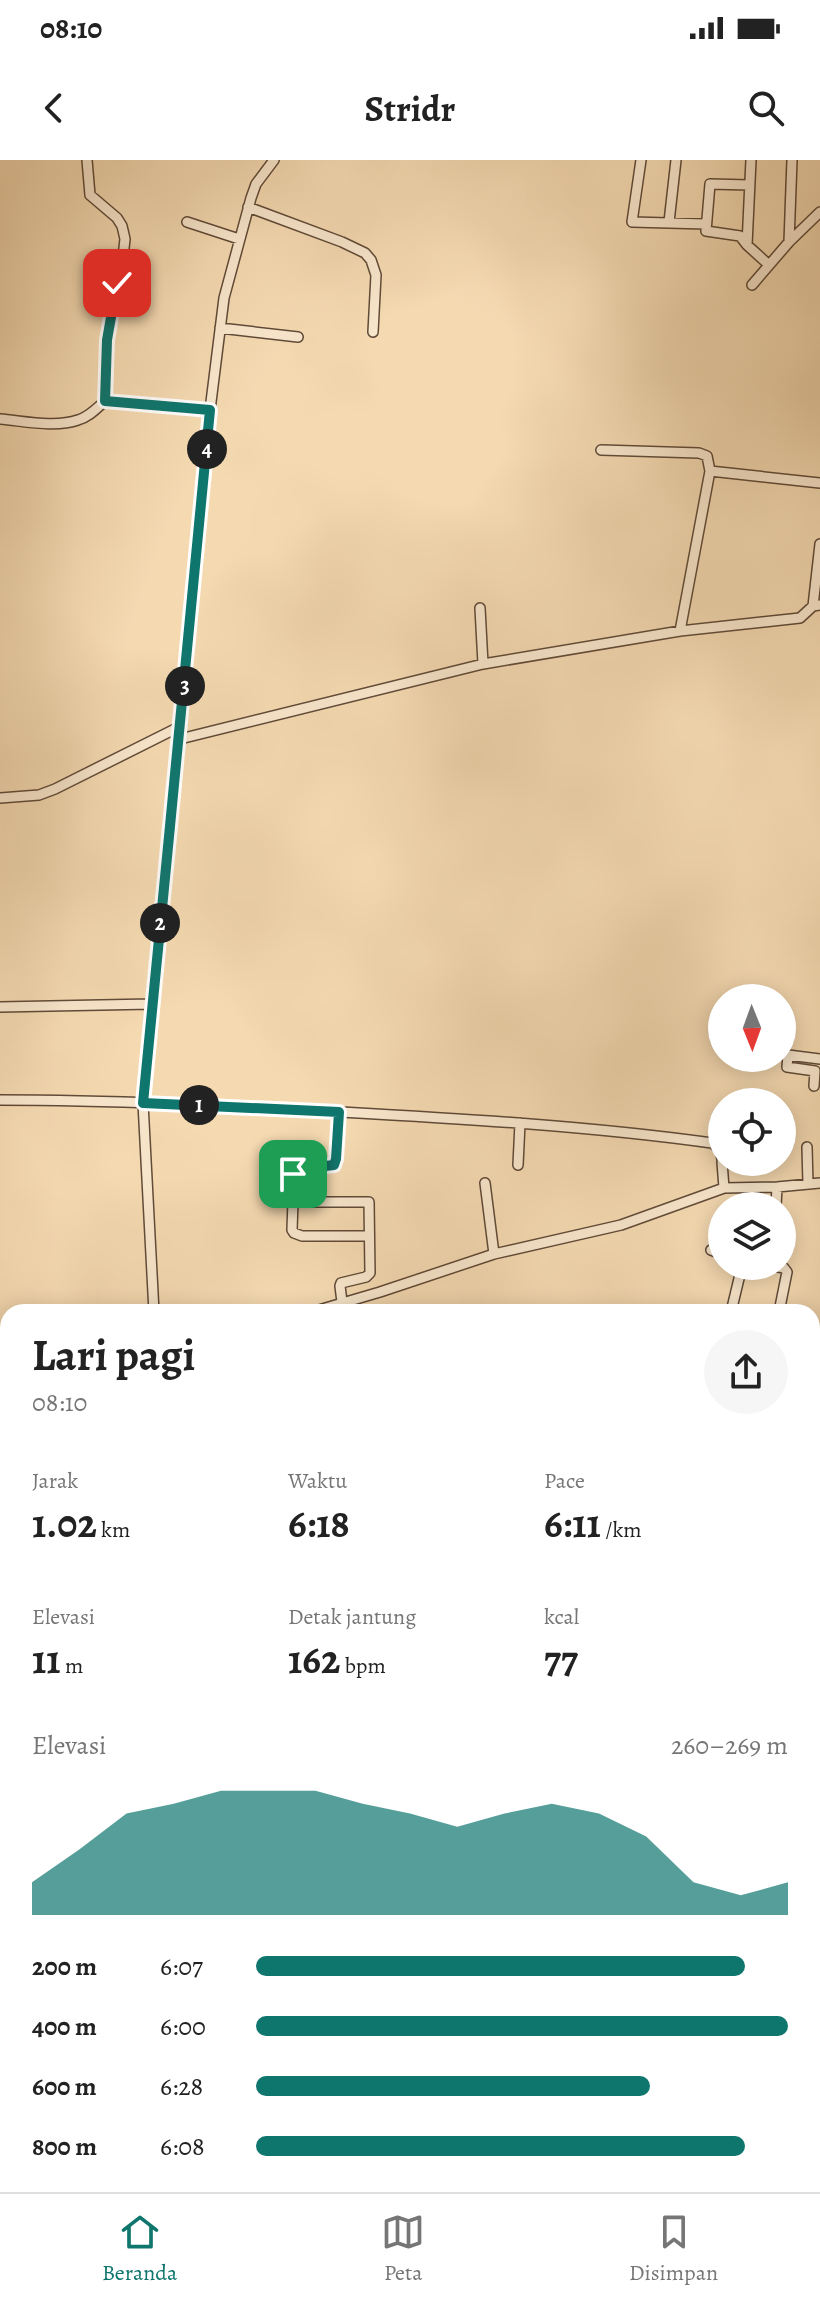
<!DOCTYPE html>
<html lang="id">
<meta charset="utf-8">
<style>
body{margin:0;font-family:Alegreya,serif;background:#f6f6f6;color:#222;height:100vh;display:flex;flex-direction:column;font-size:30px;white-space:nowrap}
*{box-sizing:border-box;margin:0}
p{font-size:26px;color:#767676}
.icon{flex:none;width:44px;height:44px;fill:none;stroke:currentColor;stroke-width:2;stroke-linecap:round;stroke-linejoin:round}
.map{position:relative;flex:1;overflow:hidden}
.sheet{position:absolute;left:0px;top:1144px;width:820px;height:888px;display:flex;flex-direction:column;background:#fff;border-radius:24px 24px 0 0;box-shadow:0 4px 20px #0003}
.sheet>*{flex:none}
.needle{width:52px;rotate:179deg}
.buttons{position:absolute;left:708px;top:824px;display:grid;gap:16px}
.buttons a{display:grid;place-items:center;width:88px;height:88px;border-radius:50%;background:#fff;box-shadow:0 4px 20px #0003;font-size:40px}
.pin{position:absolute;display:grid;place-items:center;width:68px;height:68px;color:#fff;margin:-34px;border-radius:16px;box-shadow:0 4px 12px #0006}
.km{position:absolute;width:40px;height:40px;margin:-20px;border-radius:50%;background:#222;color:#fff;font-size:22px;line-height:40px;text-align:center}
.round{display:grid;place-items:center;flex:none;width:84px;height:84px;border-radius:42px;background:#f6f6f6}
.head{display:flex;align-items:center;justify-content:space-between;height:136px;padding:0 32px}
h1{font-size:44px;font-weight:700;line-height:60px}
.stats{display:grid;grid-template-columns:repeat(3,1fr);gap:12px;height:136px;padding:8px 32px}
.stats div{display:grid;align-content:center}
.stats b{font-size:40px;font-weight:700}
.stats small{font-size:22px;font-weight:400}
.stats p{font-size:22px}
.chart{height:224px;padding:16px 32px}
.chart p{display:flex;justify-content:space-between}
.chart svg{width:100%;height:144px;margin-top:8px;fill:#0f766e;opacity:.7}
ul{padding:0 32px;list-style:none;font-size:26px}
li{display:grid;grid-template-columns:128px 96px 1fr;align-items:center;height:60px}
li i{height:20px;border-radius:10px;background:#0f766e}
.status{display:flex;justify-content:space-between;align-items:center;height:56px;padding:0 40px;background:#fff;direction:ltr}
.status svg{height:22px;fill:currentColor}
header{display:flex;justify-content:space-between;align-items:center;height:104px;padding:0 32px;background:#fff;font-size:36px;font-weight:700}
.tab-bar{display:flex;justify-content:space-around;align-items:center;height:112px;border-top:2px solid #e0e0e0;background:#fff;font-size:22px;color:#767676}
.tab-bar a{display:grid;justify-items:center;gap:4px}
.tab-bar .active{color:#0f766e}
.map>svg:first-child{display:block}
</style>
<div class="status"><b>08:10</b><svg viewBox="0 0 49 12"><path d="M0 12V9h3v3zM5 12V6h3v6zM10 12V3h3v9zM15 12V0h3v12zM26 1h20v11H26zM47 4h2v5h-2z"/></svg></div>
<header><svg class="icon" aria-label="back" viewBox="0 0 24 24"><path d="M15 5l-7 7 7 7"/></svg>Stridr<svg class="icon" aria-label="search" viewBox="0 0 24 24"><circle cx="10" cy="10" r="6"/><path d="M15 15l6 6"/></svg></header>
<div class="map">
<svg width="820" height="2032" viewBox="0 0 820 2032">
<rect width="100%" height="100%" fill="#f4d9b1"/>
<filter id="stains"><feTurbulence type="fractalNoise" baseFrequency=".0025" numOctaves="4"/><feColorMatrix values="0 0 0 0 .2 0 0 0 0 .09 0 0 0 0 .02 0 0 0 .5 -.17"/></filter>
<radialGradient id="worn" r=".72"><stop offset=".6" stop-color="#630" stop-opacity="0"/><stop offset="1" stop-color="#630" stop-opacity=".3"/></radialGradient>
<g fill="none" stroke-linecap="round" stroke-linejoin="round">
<path stroke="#707a6e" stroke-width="2" d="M0,1669L8,1670"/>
<g stroke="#604a38" stroke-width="12">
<path id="minor" d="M87,0L90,35L117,58L122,66L125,79L123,97L117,123L107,180L105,241
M641,0L632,62L706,64
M750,25L710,24L706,71L740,76L747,85L769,105
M248,47L342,82L365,93L371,100L376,115L373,172
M187,62L239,79
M669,62L676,0
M789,82L792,0
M747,85L751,0
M752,125L789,82L820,52
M220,168L298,177
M0,259C24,261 55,268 78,260C89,257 97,248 105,241L210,250
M601,290L699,293L707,296L710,311L680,471
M710,311L820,323
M813,446L820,384
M480,448L483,504
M180,579L483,504L680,471L800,458L813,446L820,445
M0,638L39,635L55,629L181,566
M0,847L151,844
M814,926L815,911L787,907L788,895L820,899
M0,940C114,940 227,946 341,952C465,959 589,966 712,983L720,989L722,999
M339,952L336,999L334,1005L298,1009L294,1012L292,1070L294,1073L302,1076H369
M807,987L808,1024
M722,1002L724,1028L777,1027L820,1023
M518,1005L520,963
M485,1023L494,1094
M293,1042H369L370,1113L366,1117L341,1123L340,1126L342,1142
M776,1046L777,1027
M711,1090L722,1094
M773,1106L784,1108L787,1112L779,1152
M154,1152L143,943L151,844L181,566L210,250L224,138L251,38L256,24L274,0
M312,1152L380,1132L494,1094L621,1065L724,1028
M731,1152L742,1106
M812,1174L816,1175
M0,1253L8,1251
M812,1256L820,1248
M7,1354H8
M0,1751L3,1752
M812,1770L820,1769
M0,1810L8,1809
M812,1856H820"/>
</g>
<g stroke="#604a38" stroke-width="14">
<path id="tertiary" d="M812,1665L820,1666
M190,2032L191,2024"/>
</g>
<use href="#minor" stroke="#f8e6cc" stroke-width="9"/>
<use href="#tertiary" stroke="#f8e6cc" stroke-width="11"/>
</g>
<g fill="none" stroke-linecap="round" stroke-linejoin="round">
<g stroke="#fff" stroke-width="16">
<path id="route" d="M117,123L107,180L105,241L210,250C189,481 165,712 143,943L339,952L336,999L334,1005L298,1009L293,1014"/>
</g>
<use href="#route" stroke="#0f766e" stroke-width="10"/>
</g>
<rect width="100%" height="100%" filter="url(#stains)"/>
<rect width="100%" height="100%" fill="url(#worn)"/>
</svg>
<div class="buttons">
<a><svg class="needle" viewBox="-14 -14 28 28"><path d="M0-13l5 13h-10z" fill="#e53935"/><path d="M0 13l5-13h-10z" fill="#767676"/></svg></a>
<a><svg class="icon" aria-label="locate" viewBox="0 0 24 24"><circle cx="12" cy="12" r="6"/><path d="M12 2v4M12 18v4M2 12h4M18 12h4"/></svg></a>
<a><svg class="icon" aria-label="layers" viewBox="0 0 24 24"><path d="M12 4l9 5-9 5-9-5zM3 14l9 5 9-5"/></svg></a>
</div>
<div class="pin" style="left:293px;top:1014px;background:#1e9e55"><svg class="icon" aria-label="arrive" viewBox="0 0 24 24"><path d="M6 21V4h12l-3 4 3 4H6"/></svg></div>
<div class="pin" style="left:117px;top:123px;background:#d93025"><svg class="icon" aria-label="check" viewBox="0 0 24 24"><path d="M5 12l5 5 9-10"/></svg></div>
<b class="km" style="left:199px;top:945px">1</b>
<b class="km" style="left:160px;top:763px">2</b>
<b class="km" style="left:185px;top:526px">3</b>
<b class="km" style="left:207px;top:289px">4</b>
<section class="sheet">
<div class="head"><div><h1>Lari pagi</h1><p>08:10</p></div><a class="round"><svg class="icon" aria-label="share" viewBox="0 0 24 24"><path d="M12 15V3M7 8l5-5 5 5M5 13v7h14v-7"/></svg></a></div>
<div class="stats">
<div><p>Jarak</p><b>1.02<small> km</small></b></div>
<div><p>Waktu</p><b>6:18</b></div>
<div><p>Pace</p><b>6:11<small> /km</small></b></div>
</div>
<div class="stats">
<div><p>Elevasi</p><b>11<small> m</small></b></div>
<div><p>Detak jantung</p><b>162<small> bpm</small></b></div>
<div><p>kcal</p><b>77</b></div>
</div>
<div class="chart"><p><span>Elevasi</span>260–269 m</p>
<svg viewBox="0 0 160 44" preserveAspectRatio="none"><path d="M0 44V34L10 24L20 13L30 10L40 6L50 6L60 6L70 10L80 13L90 17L100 13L110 10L120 13L130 20L140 34L150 38L160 34V44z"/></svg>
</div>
<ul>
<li><b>200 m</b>6:07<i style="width:92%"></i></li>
<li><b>400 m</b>6:00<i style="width:100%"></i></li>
<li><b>600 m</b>6:28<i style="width:74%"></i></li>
<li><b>800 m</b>6:08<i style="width:92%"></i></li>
</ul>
</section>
</div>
<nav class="tab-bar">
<a class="active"><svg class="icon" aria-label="home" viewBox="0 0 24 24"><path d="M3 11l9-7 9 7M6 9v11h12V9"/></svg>Beranda</a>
<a><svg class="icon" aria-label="map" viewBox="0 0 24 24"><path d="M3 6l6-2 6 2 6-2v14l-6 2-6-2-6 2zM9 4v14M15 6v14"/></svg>Peta</a>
<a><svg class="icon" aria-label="saved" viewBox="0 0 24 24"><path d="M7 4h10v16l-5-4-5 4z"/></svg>Disimpan</a>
</nav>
